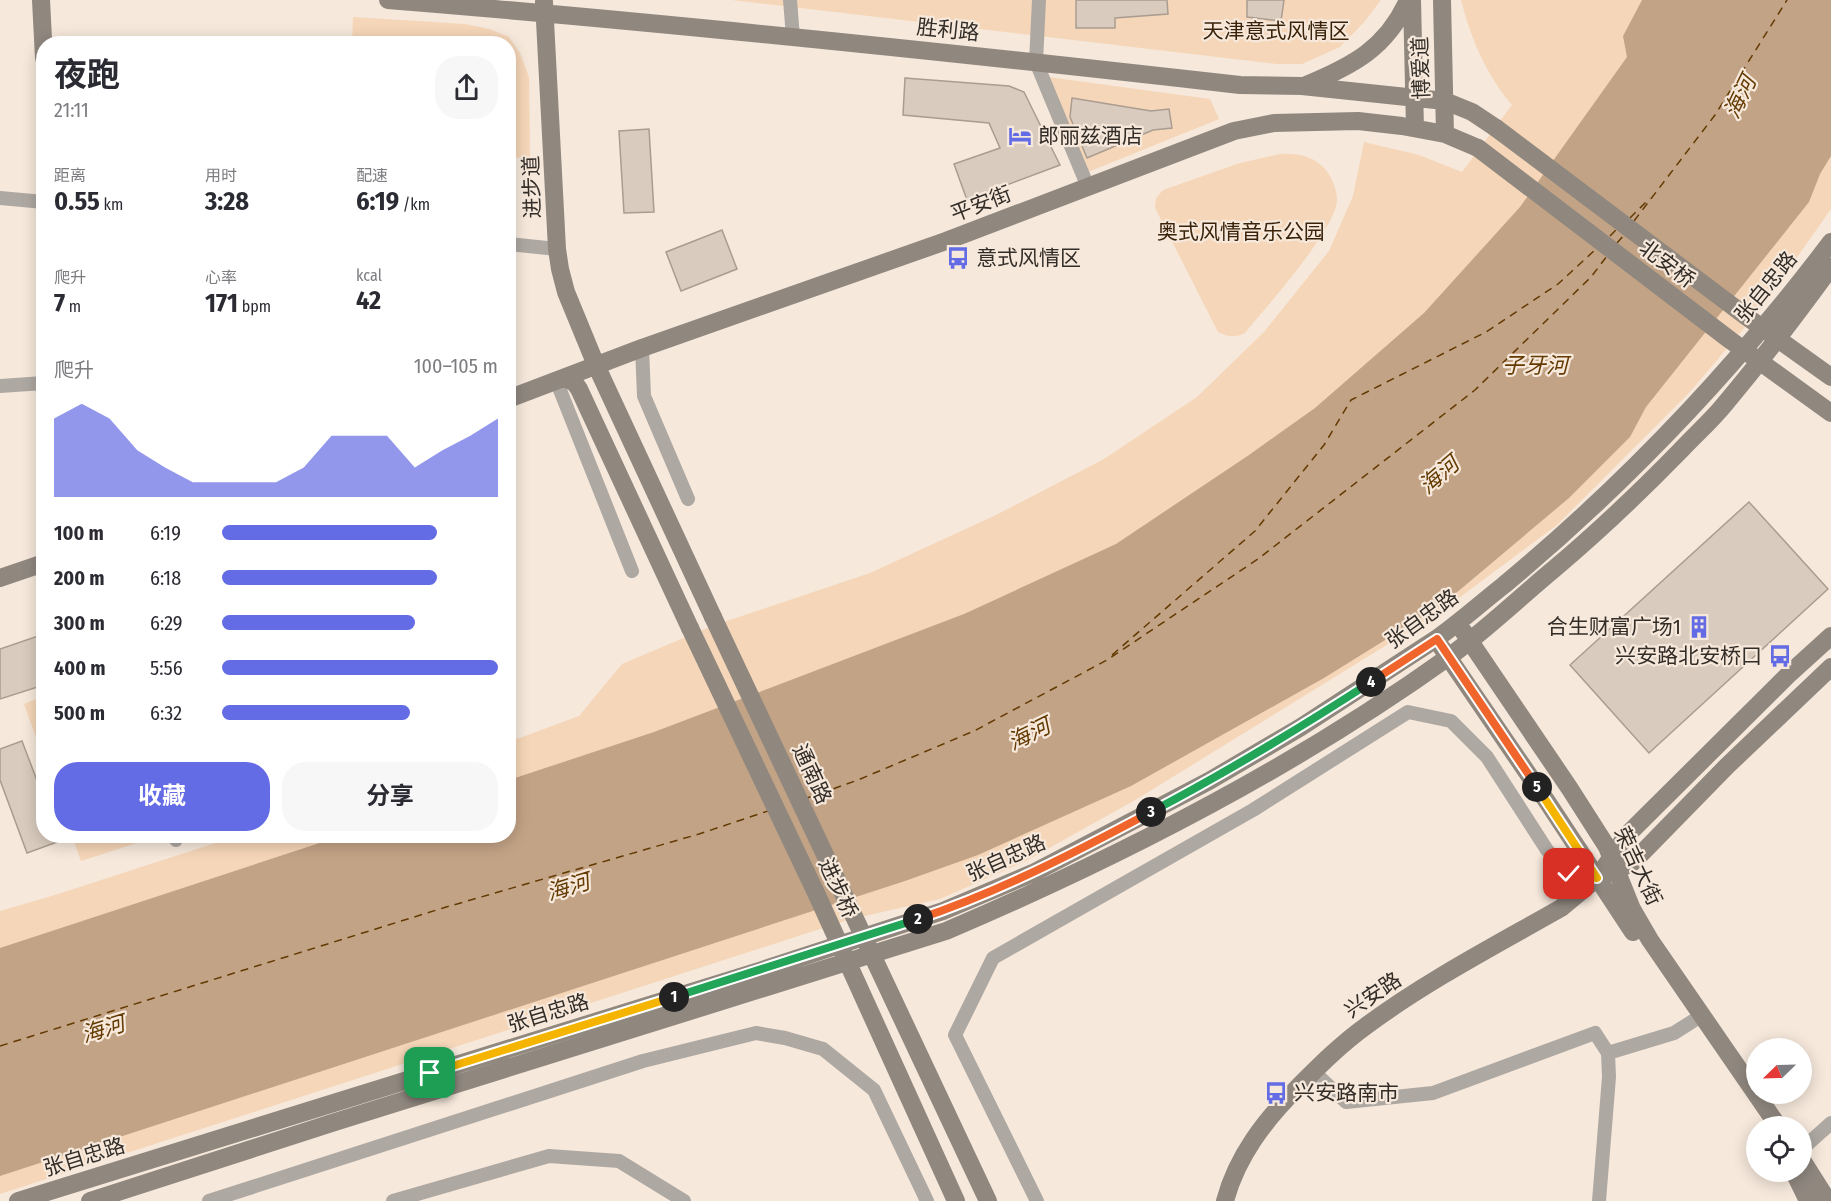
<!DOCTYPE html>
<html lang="zh">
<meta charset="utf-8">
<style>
body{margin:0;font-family:"Fira Sans Condensed","Noto Sans SC",sans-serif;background:#f7f7f7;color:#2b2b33;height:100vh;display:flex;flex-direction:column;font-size:22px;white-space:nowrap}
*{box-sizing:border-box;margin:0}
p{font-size:20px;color:#7c7c81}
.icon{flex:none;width:33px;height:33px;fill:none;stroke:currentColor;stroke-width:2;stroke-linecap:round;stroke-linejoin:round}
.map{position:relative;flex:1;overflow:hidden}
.drawer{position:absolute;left:36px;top:36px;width:480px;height:807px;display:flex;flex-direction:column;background:#fff;border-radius:24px;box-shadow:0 3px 15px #0003}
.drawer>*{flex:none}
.needle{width:39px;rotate:247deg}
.tools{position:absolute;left:1746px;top:1038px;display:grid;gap:12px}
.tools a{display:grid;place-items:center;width:66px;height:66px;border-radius:50%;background:#fff;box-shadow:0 3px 15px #0003;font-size:30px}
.pin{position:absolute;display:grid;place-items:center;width:51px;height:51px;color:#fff;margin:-26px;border-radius:12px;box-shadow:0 3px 9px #0006}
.km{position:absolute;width:30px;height:30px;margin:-15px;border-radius:50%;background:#222;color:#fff;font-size:16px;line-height:30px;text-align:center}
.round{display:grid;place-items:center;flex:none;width:63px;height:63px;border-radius:24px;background:#f7f7f7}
.head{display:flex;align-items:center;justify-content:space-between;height:102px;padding:0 18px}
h1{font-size:33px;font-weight:700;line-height:45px}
.metrics{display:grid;grid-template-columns:repeat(3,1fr);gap:9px;height:102px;padding:6px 18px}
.metrics div{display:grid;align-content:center}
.metrics b{font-size:26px;font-weight:700}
.metrics small{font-size:16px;font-weight:400}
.metrics p{font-size:16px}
.chart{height:168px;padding:12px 18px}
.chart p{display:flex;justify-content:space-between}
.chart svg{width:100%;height:108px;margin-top:6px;fill:#646ce5;opacity:.7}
.primary-button{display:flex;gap:12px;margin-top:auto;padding:12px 18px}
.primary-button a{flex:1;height:69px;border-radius:24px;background:#646ce5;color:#fff;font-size:24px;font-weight:700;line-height:69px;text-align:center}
.primary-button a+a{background:#f7f7f7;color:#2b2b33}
ul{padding:0 18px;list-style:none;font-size:20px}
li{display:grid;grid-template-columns:96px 72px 1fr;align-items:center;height:45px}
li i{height:15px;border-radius:8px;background:#646ce5}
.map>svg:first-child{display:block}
</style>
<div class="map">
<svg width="1831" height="1201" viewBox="0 0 1831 1201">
<rect width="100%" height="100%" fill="#f6e8db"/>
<path fill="#f5d6b8" d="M732,0H1381L1365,21L1340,47L1302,64H1277Z
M1461,0H1642L1623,36L1831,0V209L1762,307L1689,393L1557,525L1440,612L1137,799L1026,861L940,899L851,919L0,1194V911L55,895L237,836H508L509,742L579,716L622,664L712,626L870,573L996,515L1104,459L1197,397L1264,332L1329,251L1353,196L1364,142L1419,155L1462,172L1512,105C1486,74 1471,39 1461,0Z
M353,17L465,24L489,29L509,37L520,53L529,77L530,159L509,157L508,44L352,43Z
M1048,77L1210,99L1219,119L1088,172Z
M1280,154C1297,153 1314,156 1326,170C1332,178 1337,190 1337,200C1335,231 1266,307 1245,333C1235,338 1228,337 1218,332L1155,208L1156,198L1163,190L1240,163Z
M43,696V758L24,704Z
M72,836H159L81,861Z"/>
<path fill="#c2a385" d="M1642,0H1831V156L1820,174L1809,202L1646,407L1630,437L1569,498L1443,604L1324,678L1131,786L978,855L905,881L0,1176V948L341,836H508L509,780L654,732L964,614L1116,544L1249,455L1315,408L1424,313L1520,207L1627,57L1623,36Z"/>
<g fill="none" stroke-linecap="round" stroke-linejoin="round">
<path stroke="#633a02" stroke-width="1.5" stroke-dasharray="8 6" stroke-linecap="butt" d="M1630,218L1650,198
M1634,221L1715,115L1787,0
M1610,236L1617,229
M1617,243L1624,235
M1112,655L1255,531L1324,445L1351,400L1486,332L1558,284L1595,250
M807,798L858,780L974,731L1107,660L1258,559L1475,390L1591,277L1607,256
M0,1046L443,908L699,834L768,811"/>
</g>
<path fill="#d9cbbe" stroke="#aa9d90" stroke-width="1.5" d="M1076,0H1167L1168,14L1115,18V28H1076Z
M1247,0H1284L1281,21L1247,17Z
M905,78L1009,86L1024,92L1060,165L967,200L954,164L1000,148L989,123L903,115Z
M1072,98L1151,111L1169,109L1172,128L1153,130L1087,158L1070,117Z
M649,129L654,212L624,213L619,131Z
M722,230L737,269L681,291L666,252Z
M1749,502L1828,589L1649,753L1570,665Z
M44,634V685L0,699V649Z
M22,741L44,799V836H71V837L27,853L0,780V749Z"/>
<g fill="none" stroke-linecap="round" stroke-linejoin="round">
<path stroke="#aea8a2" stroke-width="14" d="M790,0L793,37
M1039,0L1036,62L1088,187
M0,198L44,202
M508,244L557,249
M642,348L644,396L688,499
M556,380L632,571
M0,386L44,383
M175,836L176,840
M1608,1053L1674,1033L1693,1021
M1313,1071L1346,1102L1433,1093L1595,1033L1608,1053L1609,1077L1599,1201
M1802,1149L1831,1123
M209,1201L643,1061L756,1033L785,1038L823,1049L874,1090L927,1201
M393,1201L549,1156L619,1161L684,1201
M1037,1201L955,1035L993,958L1253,810L1408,712L1451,721L1487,757L1547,850L1569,874L1597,878"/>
<path stroke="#90887f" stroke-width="18" d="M41,0L44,58
M388,0C673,23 957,53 1240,85L1302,86L1445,101L1472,112L1496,128
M1412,0L1415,128
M1442,0L1445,134
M544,2L557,249L560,269L566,292L596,365L713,617
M1306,85C1352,66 1387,48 1408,0
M563,378L574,382L579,389L690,628
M508,399L642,348L946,241L1234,131L1274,123L1358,121L1402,126L1445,134L1478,148
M0,578L44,563
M1463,631L1570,789L1607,847L1632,909L1650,940L1778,1126
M1442,648L1548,803L1633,932
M1607,874L1632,863L1641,854L1727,766L1831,667
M1802,1160L1828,1201
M1794,1172L1808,1201
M18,1201L759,971L943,911L1035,872L1209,781L1301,727L1436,639C1460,622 1481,603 1504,585C1628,482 1734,370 1831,242
M90,1201L335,1122L946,931C1122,856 1294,768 1450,656C1486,630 1519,598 1554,569C1598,532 1640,492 1681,450C1695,435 1711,421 1724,405C1761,361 1797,314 1831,267
M1225,1201C1237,1156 1265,1120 1298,1087C1319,1066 1341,1044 1366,1026C1425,982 1496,945 1561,908L1597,878L1626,836L1788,675L1831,636"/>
<path stroke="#90887f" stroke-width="18" d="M1496,128L1747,317L1831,377
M1478,148L1730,340L1831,413
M713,617L988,1201
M690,628L817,895L956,1201"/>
</g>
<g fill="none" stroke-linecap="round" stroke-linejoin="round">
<g stroke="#fff" stroke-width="12">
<path id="split-1" d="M430,1073L674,997"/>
</g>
<g stroke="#fff" stroke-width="12">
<path id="split-2" d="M674,997L918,919"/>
</g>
<g stroke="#fff" stroke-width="12">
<path id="split-3" d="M918,919C999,892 1076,852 1151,812"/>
</g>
<g stroke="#fff" stroke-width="12">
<path id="split-4" d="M1151,812C1227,772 1300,728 1371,682"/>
</g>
<g stroke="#fff" stroke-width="12">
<path id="split-5" d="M1371,682L1437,639L1537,787"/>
</g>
<g stroke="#fff" stroke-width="12">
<path id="split-6" d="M1537,787L1597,878L1569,874"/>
</g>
<use href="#split-1" stroke="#f5b400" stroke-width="8"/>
<use href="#split-2" stroke="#22a559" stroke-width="8"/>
<use href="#split-3" stroke="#f0652b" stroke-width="8"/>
<use href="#split-4" stroke="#22a559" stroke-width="8"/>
<use href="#split-5" stroke="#f0652b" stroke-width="8"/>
<use href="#split-6" stroke="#f5b400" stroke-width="8"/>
</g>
<defs>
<g id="hotel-bare" transform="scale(1.8)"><path d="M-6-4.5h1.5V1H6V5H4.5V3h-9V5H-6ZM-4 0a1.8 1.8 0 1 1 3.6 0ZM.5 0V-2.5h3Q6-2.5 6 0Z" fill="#646ce5" stroke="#f6e8db" stroke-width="2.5" paint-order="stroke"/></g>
<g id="bus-bare" transform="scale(1.8)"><path d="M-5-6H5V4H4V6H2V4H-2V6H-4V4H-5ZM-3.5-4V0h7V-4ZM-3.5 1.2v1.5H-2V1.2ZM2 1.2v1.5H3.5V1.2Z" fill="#646ce5" stroke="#f6e8db" stroke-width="2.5" paint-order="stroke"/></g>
<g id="building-bare" transform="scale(1.8)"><path d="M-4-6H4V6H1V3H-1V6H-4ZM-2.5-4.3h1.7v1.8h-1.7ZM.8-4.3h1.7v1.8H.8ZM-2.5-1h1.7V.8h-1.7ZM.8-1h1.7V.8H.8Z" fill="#646ce5" stroke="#f6e8db" stroke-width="2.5" paint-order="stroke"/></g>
</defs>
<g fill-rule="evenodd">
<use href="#hotel-bare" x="1020" y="136"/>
<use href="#bus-bare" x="958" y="258"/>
<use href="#building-bare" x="1699" y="627"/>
<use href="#bus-bare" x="1780" y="656"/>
<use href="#bus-bare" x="1276" y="1093"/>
</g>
<g text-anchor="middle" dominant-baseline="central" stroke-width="4.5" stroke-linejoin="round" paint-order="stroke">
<g font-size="21" fill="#332d28" stroke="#f6e8db">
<text transform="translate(948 30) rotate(6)">胜利路</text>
<text transform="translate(1421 68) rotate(-92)">博爱道</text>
<text transform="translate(532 187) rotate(-92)">进步道</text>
<text transform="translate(981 204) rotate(-21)">平安街</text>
<text transform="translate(1667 264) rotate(37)">北安桥</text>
<text transform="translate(1766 287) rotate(-51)">张自忠路</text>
<text transform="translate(1422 619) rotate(-36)">张自忠路</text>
<text transform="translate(812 774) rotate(65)">通南路</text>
<text transform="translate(1006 858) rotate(-24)">张自忠路</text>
<text transform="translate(1638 866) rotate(65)">荣吉大街</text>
<text transform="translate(838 888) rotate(65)">进步桥</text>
<text transform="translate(1373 995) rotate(-34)">兴安路</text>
<text transform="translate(548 1013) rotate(-17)">张自忠路</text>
<text transform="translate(84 1157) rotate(-17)">张自忠路</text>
</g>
<g font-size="21" fill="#3a230a" stroke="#f6e8db">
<text x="1276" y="31">天津意式风情区</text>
<text x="1241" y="232">奥式风情音乐公园</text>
</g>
<g font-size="21" fill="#332d28" stroke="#f6e8db" text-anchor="start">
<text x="1038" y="136">郎丽兹酒店</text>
<text x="976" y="258">意式风情区</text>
<text x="1681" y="627" text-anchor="end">合生财富广场1</text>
<text x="1762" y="656" text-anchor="end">兴安路北安桥口</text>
<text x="1294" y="1093">兴安路南市</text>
</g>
<g font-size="22" font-style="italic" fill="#633a02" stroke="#f6e8db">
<text transform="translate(1740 97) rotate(-64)">海河</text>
<text x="1535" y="365">子牙河</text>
<text transform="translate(1439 475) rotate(-41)">海河</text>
<text transform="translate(1029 734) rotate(-26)">海河</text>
<text transform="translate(568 887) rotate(-17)">海河</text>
<text transform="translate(103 1029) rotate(-17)">海河</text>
</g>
</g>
</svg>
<div class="tools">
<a><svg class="needle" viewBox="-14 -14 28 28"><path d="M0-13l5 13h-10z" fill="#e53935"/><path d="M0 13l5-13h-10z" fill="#7c7c81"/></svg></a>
<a><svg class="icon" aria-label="locate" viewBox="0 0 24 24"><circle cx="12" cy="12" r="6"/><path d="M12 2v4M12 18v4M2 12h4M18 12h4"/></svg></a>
</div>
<div class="pin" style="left:430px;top:1073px;background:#1e9e55"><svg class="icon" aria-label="arrive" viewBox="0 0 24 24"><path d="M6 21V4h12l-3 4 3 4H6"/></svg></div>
<div class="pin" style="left:1569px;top:874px;background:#d93025"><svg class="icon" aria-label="check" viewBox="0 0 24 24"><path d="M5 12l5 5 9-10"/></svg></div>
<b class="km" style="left:674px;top:997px">1</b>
<b class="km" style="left:918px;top:919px">2</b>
<b class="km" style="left:1151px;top:812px">3</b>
<b class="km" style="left:1371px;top:682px">4</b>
<b class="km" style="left:1537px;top:787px">5</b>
<section class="drawer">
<div class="head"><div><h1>夜跑</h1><p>21:11</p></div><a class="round"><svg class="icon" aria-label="share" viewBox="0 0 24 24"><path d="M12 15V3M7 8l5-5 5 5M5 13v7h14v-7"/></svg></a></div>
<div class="metrics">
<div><p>距离</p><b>0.55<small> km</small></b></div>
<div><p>用时</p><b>3:28</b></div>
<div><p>配速</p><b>6:19<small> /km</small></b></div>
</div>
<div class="metrics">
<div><p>爬升</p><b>7<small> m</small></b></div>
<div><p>心率</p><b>171<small> bpm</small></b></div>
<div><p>kcal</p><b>42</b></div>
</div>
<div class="chart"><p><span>爬升</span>100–105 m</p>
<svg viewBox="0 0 160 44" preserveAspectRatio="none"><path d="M0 44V12L10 6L20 12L30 25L40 32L50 38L60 38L70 38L80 38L90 32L100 19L110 19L120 19L130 32L140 25L150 19L160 12V44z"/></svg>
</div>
<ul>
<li><b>100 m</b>6:19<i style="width:78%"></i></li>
<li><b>200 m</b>6:18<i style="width:78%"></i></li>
<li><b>300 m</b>6:29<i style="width:70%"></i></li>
<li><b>400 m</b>5:56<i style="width:100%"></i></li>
<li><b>500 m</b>6:32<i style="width:68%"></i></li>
</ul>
<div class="primary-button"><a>收藏</a><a>分享</a></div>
</section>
</div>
